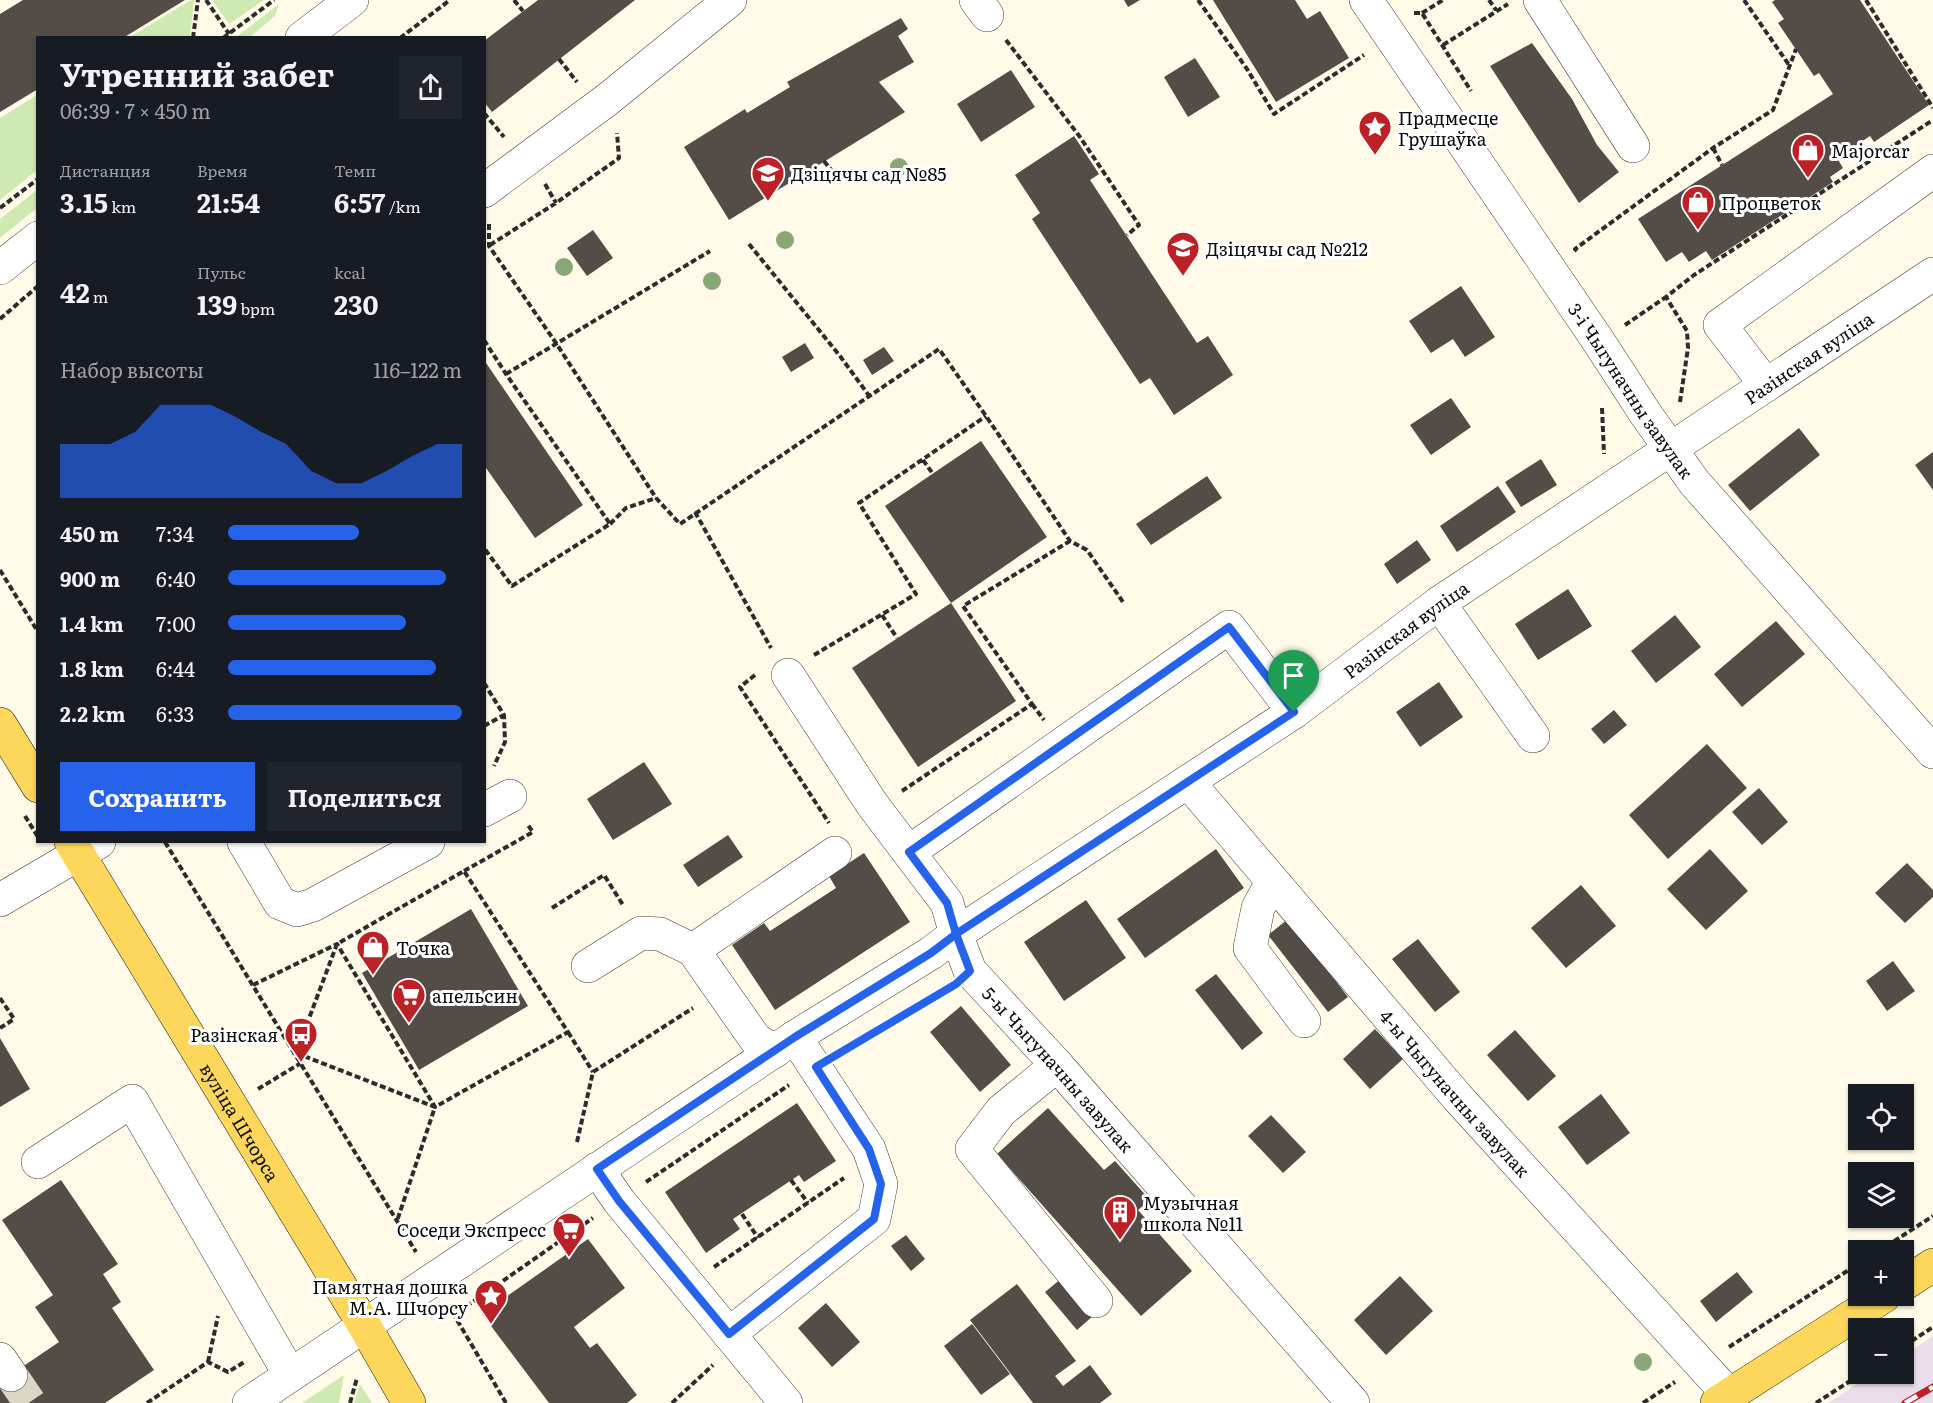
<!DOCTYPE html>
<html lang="ru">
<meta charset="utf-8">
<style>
body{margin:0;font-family:Literata,serif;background:#20242c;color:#f1f3f6;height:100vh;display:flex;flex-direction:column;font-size:22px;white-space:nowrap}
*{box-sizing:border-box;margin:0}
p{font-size:20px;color:#9ea1a6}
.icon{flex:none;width:33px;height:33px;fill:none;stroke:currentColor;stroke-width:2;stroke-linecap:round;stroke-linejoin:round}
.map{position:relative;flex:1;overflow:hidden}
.sheet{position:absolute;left:36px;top:36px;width:450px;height:807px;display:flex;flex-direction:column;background:#171b24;border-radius:0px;box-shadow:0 2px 4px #0004}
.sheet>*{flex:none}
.buttons{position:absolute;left:1848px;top:1084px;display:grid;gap:12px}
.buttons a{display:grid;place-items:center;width:66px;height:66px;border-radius:0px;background:#171b24;box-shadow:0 2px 4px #0004;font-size:30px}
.pin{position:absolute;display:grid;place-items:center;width:51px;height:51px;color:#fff;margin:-62px -26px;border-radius:50% 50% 50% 0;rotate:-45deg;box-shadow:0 0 6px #0007}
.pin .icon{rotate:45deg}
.round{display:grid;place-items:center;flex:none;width:63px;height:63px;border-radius:0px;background:#20242c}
.summary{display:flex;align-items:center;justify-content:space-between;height:102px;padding:0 24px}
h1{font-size:33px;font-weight:700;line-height:45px}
.metrics{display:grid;grid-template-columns:repeat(3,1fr);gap:9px;height:102px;padding:6px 24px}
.metrics div{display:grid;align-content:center}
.metrics b{font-size:26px;font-weight:700}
.metrics small{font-size:16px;font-weight:400}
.metrics p{font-size:16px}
.chart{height:168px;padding:12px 24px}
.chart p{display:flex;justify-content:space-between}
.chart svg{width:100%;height:108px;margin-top:6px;fill:#2563eb;opacity:.7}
.cta{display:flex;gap:12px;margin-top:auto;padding:12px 24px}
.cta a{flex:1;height:69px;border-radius:0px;background:#2563eb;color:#fff;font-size:24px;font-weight:700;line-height:69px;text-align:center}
.cta a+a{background:#20242c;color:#f1f3f6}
ul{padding:0 24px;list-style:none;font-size:20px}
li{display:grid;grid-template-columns:96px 72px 1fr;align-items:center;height:45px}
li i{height:15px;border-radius:8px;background:#2563eb}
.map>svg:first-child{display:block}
</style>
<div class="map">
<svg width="1933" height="1403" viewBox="0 0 1933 1403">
<rect width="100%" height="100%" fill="#fffbe8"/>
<path fill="#e9deea" d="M1933,1336V1403H1828L1873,1374H1904V1355Z"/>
<path fill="#cee9b2" d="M191,0H194L190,37H130Z
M212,0H264L229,24Z
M279,4L275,16L250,37H236Z
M37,95V170L0,200V118Z
M37,190V208L0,238V219Z
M344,1375L339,1403H302Z
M360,1384L372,1403H354Z"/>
<path fill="#534c47" d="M23,0H185L123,38H38V89L0,112V14Z
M538,0H635L492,112L484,102V41Z
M1124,0H1140L1128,7Z
M1213,0H1295L1307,19L1320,11L1349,58L1276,102Z
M1775,0H1860L1929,105L1874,142L1870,136L1837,158L1843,168L1830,177L1833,182L1712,260L1706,251L1689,262L1682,252L1666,262L1638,219L1833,94L1819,73L1814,76L1778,23L1784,19L1772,2Z
M901,18L908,29L898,36L914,62L879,82L905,112L729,220L684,147L745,109L747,113L790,87L787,82Z
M1532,43L1572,99L1597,145L1619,172L1579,203L1490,66Z
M1195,58L1220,97L1188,117L1164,77Z
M1011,70L1035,107L981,142L957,104Z
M1074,136L1099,174L1090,180L1197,343L1208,336L1233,375L1174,415L1150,378L1140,384L1032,219L1040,213L1015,175Z
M593,230L613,258L587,276L567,248Z
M1461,286L1495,337L1465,357L1453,339L1431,353L1409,321Z
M805,343L814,358L791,372L782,357Z
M884,347L894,361L872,375L863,360Z
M484,360L583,505L535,538L484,465Z
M1451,398L1471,427L1431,455L1410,425Z
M1799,428L1820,455L1750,511L1728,485Z
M981,441L1047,537L951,603L1016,701L918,767L852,668L951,603L885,506Z
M1933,452V490L1915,465Z
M1541,459L1557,485L1521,507L1505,482Z
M1207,476L1222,498L1151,545L1136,524Z
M1498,486L1516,512L1457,552L1440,526Z
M1417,540L1431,560L1397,584L1384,564Z
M1568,589L1592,626L1538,660L1515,624Z
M1675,615L1701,647L1656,683L1631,651Z
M1776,621L1805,654L1742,707L1714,674Z
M1439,682L1463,717L1420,747L1396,712Z
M1614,710L1627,725L1604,744L1591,729Z
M1707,744L1747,788L1668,859L1629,815Z
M644,762L672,804L613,840L587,799Z
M1759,788L1788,822L1762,845L1732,812Z
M728,835L743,857L698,887L683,865Z
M1216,849L1244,888L1145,958L1117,919Z
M1710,849L1748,891L1706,930L1667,889Z
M864,853L910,922L775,1010L732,945L764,923L770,931L836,888L829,876Z
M1907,863L1933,890V897L1905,923L1875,893Z
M1581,885L1616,926L1566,968L1531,928Z
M1086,900L1126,958L1064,1001L1024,942Z
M471,909L528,1006L419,1070L362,973Z
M1288,919L1348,997L1328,1012L1268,935Z
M1418,939L1460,992L1435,1012L1392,959Z
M1893,961L1915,991L1887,1011L1866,981Z
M1216,974L1263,1033L1242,1050L1195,990Z
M961,1006L1011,1065L980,1092L930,1032Z
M1375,1029L1403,1059L1370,1089L1343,1059Z
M1515,1030L1556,1076L1528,1101L1487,1055Z
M0,1038L30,1089L0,1107Z
M1601,1094L1630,1133L1587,1165L1558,1127Z
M797,1103L836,1161L804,1182L799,1175L733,1219L740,1229L706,1253L665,1192Z
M1048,1108L1104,1170L1115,1161L1150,1200L1138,1210L1192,1271L1141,1316L997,1154Z
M1271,1115L1306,1152L1283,1173L1248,1136Z
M61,1180L118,1264L103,1274L121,1302L112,1308L154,1370L105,1403H0V1382L59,1342L35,1307L53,1295L2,1220Z
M906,1235L925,1259L911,1271L891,1246Z
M588,1239L625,1288L574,1327L590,1348L597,1343L637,1395L627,1403H549L482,1314Z
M1737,1272L1753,1292L1716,1322L1700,1301Z
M1400,1276L1433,1311L1386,1355L1354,1320Z
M1062,1278L1094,1315L1077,1330L1045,1292Z
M1017,1284L1076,1361L1055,1376L1063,1386L1090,1365L1112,1394L1100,1403H1033L970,1320Z
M826,1303L860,1342L832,1367L798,1328Z
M972,1324L1010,1374L981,1395L944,1346Z"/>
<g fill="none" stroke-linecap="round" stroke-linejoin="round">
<path stroke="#dad7c7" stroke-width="33" stroke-dasharray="33 16" stroke-linecap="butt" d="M11,1375L30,1403"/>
<g stroke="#3d3d3d" stroke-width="34">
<g id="minor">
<path d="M976,0L987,15"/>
<path id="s1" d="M1366,0L1599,342L1645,413L1694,482L1933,752"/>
<path d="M1540,0L1633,146"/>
<path d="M302,38L352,0"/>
<path d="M484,191L608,99L730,0"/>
<path d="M0,268L38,238"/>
<path d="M1766,385L1720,325L1933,171"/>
<path d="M1439,603L1533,736"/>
<path id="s2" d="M788,675L872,804L947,903L956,934L970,971L1057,1065L1353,1403"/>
<path id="s3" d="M1188,782L1458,1098L1729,1395"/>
<path d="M484,810L510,796"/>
<path d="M244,842L280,903L297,910L313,905L428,842"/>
<path d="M909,852L1229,627L1294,712"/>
<path d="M1272,882L1258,908L1250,948L1304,1021"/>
<path d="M0,900L99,842"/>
<path d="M588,966L641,933L660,934L693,950"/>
<path d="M775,1051L756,1040L693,950L835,853"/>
<path d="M1057,1065L1001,1111L972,1149L1096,1301"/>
<path d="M38,1162L132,1101L290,1375"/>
<path d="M597,1169L619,1201L729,1334L874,1219L881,1184L869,1149L795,1037"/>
<path d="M729,1334L786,1403"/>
<path d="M0,1359L11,1375"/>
<path id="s4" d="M249,1403L795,1037L931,953L956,934L1294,712L1439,603L1933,274"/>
</g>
</g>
<g stroke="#1b1b1b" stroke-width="34">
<g id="major">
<path d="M0,724L38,786"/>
<path id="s5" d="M71,842L364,1325L409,1403"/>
<path d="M1904,1284L1933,1265"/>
<path d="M1717,1403L1884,1296"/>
</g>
</g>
<path stroke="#2c2c2c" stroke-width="4" stroke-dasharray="6 3" stroke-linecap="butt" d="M206,0L229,34
M514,0L523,11
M1198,0L1247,69L1274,114L1364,55
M1489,0L1496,10
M1744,0L1789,65
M1866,0L1933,108
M1414,13H1422L1471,91
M1422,13L1443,0
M193,38L198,0
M223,38L274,0
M400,38L450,0
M1006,40L1080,137L1139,225L1127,235
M1443,45L1508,4
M559,59L577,82
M484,113L504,137
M1713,148L1722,165
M824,161L840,181
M545,184L556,203
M0,208L38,179
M489,224V246L556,343L656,498L680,524L939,349L986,416L1070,541L1087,550L1123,602
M749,244L840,356L870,397
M490,245L556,203L619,158L617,133
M1577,251L1575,249L1713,148L1773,110L1796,49
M0,319L38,286
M1625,325L1666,297
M484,340L506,374L610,524L512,586L484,548
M506,374L710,251
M1680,402L1688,348L1687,331L1666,297L1694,275L1933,120
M1602,408L1604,454
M923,460L933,474
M695,512L771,648
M610,524L626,508L656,498
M0,570L38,632
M882,615L897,638
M814,655L916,594L859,503L986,416
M755,675L740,687L829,823
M484,683L504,715L505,742L494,766
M1032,704L1044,720
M484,726L504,715
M902,791L1032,704L963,606L1070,541
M25,816L38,837
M165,842L416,1252
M464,871L533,832L527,824
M552,908L604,875L623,905
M253,985L337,944L435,1107L568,1032L464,871L337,944L296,1053L435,1107L397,1221
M0,998L14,1019L0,1028
M568,1032L593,1072
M843,1050L945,990
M258,1089L301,1063
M577,1142L593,1072L693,1008
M791,1180L808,1203
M646,1182L789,1085
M742,1214L758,1238
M1879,1251L1933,1216
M714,1267L844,1178
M1904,1346L1933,1327
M1729,1347L1858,1264
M208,1362L218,1316
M147,1403L208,1362L228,1372L246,1361
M350,1403L357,1378
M506,1403L454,1315L593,1218
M672,1403L713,1365
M1643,1403L1675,1382
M1816,1403L1861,1374"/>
<use href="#minor" stroke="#fff" stroke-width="33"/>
<use href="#major" stroke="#fcd75b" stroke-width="33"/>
<g stroke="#bc2126" stroke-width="7">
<path id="rail" d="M1905,1403L1933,1387"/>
</g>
<use href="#rail" stroke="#fff" stroke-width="4.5" stroke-dasharray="14" stroke-linecap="butt"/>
</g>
<g fill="#89a777">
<circle cx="899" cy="167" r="9"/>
<circle cx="785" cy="240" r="9"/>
<circle cx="564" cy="267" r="9"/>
<circle cx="712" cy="281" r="9"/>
<circle cx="1643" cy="1362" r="9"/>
</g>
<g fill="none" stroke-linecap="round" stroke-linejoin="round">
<g stroke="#fff" stroke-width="12">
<path id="route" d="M1294,712L956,934L931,953L795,1037L597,1169L619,1201L729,1334L874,1219L881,1184L869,1149L816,1067L956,984L970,971L956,934L947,903L909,852L1229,627L1294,712"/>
</g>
<use href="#route" stroke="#2563eb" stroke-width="8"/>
</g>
<defs>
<g id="sight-pin" transform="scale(1.725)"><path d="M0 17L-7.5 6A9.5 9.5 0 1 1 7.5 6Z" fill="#bc2126" stroke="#fff"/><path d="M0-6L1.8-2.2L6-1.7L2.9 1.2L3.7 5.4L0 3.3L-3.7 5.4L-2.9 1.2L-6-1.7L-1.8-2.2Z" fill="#fff"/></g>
<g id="shop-pin" transform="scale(1.725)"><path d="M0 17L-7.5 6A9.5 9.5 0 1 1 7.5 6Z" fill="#bc2126" stroke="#fff"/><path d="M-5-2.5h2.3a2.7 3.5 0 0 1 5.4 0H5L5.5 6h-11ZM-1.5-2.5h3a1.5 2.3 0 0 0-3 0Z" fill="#fff"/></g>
<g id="school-pin" transform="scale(1.725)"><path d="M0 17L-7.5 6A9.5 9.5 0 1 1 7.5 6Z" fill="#bc2126" stroke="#fff"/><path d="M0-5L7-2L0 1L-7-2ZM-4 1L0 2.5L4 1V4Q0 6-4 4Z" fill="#fff"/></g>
<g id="supermarket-pin" transform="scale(1.725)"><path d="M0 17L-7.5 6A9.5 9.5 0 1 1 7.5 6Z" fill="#bc2126" stroke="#fff"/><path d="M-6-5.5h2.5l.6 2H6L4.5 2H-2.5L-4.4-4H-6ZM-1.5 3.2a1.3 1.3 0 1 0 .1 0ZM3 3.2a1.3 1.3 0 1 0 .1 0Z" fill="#fff"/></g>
<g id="bus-pin" transform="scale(1.725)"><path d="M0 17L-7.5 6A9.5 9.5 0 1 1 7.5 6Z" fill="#bc2126" stroke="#fff"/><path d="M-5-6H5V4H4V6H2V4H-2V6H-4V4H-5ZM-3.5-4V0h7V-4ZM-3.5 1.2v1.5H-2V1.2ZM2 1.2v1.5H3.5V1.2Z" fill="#fff"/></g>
<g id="building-pin" transform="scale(1.725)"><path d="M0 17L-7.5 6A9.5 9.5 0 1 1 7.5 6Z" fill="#bc2126" stroke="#fff"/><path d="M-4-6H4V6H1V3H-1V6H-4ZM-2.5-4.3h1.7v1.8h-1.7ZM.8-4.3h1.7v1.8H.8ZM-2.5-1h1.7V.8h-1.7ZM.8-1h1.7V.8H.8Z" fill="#fff"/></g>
</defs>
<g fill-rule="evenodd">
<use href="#sight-pin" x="1375" y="127"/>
<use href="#shop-pin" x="1808" y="150"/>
<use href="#school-pin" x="768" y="173"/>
<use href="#shop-pin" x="1698" y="202"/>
<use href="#school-pin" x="1183" y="248"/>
<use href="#shop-pin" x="373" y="947"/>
<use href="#supermarket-pin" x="409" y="995"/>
<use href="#bus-pin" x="301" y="1034"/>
<use href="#building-pin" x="1120" y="1212"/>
<use href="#supermarket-pin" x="569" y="1229"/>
<use href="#sight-pin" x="491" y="1296"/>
</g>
<g text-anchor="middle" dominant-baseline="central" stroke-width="6" stroke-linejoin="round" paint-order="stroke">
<g font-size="18" fill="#0a0a0a" stroke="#fff" text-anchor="start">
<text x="1398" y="117">Прадмесце<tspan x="1398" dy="21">Грушаўка</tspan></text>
<text x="1831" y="150">Majorcar</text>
<text x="791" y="173">Дзіцячы сад №85</text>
<text x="1721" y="202">Процветок</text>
<text x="1206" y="248">Дзіцячы сад №212</text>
<text x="396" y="947">Точка</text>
<text x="432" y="995">апельсин</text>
<text x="278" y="1034" text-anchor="end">Разінская</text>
<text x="1143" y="1202">Музычная<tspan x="1143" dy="21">школа №11</tspan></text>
<text x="546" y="1229" text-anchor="end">Соседи Экспресс</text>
<text x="468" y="1286" text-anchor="end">Памятная дошка<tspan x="468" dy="21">М.А. Шчорсу</tspan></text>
</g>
<g font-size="18" fill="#0a0a0a" stroke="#fff">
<text stroke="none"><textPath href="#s4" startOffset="1878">Разінская вуліца</textPath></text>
<text stroke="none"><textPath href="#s1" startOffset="472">3-і Чыгуначны завулак</textPath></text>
<text stroke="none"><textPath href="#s4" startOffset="1392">Разінская вуліца</textPath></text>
<text stroke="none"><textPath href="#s2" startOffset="482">5-ы Чыгуначны завулак</textPath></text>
<text stroke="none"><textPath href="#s3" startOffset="410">4-ы Чыгуначны завулак</textPath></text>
<text stroke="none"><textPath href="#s5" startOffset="327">вуліца Шчорса</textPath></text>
</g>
</g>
</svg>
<div class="buttons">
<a><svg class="icon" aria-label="locate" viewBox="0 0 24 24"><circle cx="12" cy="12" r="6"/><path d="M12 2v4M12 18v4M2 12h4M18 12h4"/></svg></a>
<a><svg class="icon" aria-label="layers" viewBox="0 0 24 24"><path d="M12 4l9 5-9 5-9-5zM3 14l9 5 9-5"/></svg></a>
<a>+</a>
<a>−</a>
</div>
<div class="pin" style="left:1294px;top:712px;background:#1e9e55"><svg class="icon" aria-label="arrive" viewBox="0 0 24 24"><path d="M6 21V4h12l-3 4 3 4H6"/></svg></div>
<section class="sheet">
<div class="summary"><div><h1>Утренний забег</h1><p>06:39 · 7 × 450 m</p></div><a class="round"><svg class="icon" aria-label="share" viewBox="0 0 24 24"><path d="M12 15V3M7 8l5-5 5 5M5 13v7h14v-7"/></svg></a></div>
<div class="metrics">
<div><p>Дистанция</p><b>3.15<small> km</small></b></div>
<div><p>Время</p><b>21:54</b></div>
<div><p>Темп</p><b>6:57<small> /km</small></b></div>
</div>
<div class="metrics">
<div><b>42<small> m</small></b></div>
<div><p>Пульс</p><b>139<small> bpm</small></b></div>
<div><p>kcal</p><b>230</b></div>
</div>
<div class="chart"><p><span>Набор высоты</span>116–122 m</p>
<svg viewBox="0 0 160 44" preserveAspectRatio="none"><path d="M0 44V22L10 22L20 22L30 17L40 6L50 6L60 6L70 11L80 17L90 22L100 33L110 38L120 38L130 33L140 27L150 22L160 22V44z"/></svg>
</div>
<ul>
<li><b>450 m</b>7:34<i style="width:56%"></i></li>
<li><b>900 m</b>6:40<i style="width:93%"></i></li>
<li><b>1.4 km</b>7:00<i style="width:76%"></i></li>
<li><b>1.8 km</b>6:44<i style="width:89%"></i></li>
<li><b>2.2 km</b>6:33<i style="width:100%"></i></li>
</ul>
<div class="cta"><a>Сохранить</a><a>Поделиться</a></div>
</section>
</div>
